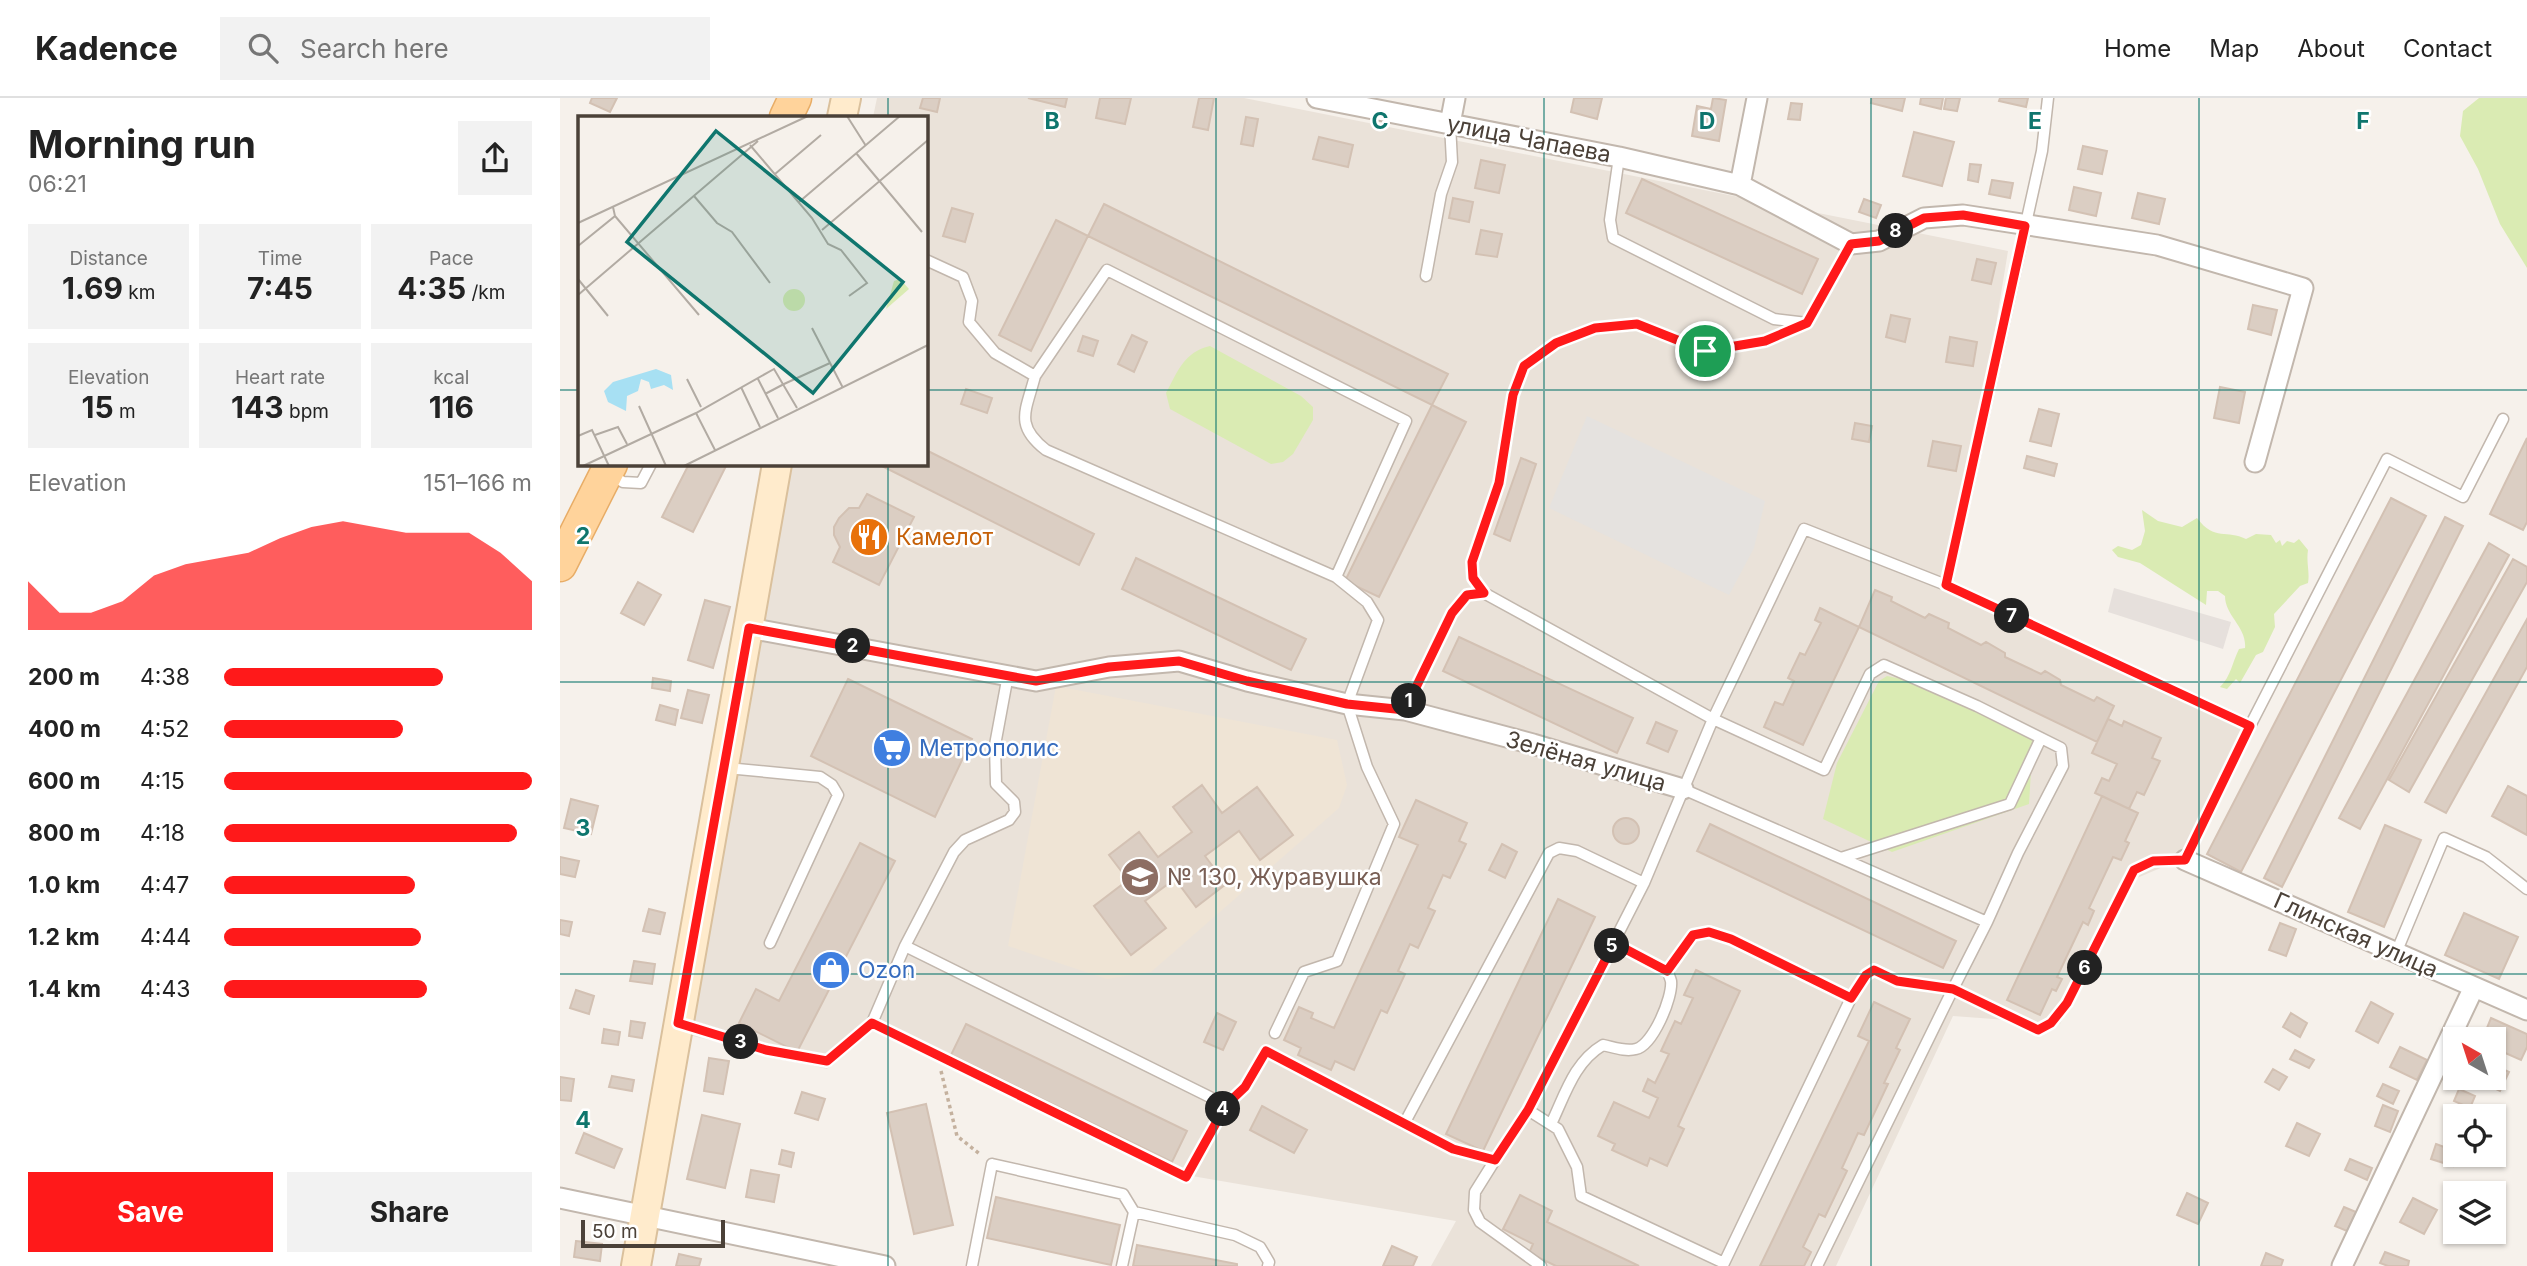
<!DOCTYPE html>
<meta charset="utf-8">
<style>
body{margin:0;font-family:Inter,sans-serif;background:#f2f2f2;color:#222;height:100vh;display:flex;flex-direction:column;font-size:26px;white-space:nowrap}
*{box-sizing:border-box;margin:0}
p{font-size:23px;color:#767676}
.icon{flex:none;width:38px;height:38px;fill:none;stroke:currentColor;stroke-width:2;stroke-linecap:round;stroke-linejoin:round}
.map{position:relative;flex:1;overflow:hidden}
.details{display:flex;flex-direction:column;background:#fff;width:560px}
.details>*{flex:none}
.needle{width:46px;rotate:321deg}
.fabs{position:absolute;left:1883px;top:929px;display:grid;gap:14px}
.fabs a{display:grid;place-items:center;width:63px;height:63px;border-radius:0px;background:#fff;box-shadow:0 2px 5px #0004;font-size:35px}
.scale{position:absolute;left:21px;bottom:18px;width:144px;box-sizing:border-box;padding-left:7px;border:4px solid #4b4138;border-top:0;font-size:19px;line-height:24px;white-space:nowrap;color:#4b4138;-webkit-text-stroke:5px #fff;paint-order:stroke}
.pin{position:absolute;display:grid;place-items:center;width:60px;height:60px;color:#fff;margin:-30px;border:4px solid #fff;border-radius:50%;box-shadow:0 2px 7px #0007}
.km{position:absolute;width:35px;height:35px;margin:-18px;border-radius:50%;background:#222;color:#fff;font-size:19px;line-height:35px;text-align:center}
.round{display:grid;place-items:center;flex:none;width:74px;height:74px;border-radius:0px;background:#f2f2f2}
.head{display:flex;align-items:center;justify-content:space-between;height:119px;padding:0 28px}
h1{font-size:38px;font-weight:700;line-height:52px}
.metrics{display:grid;grid-template-columns:repeat(3,1fr);gap:10px;height:119px;padding:7px 28px}
.metrics div{display:grid;align-content:center;border-radius:0px;background:#f2f2f2;text-align:center}
.metrics b{font-size:30px;font-weight:700}
.metrics small{font-size:19px;font-weight:400}
.metrics p{font-size:19px}
.chart{height:196px;padding:14px 28px}
.chart p{display:flex;justify-content:space-between}
.chart svg{width:100%;height:126px;margin-top:7px;fill:#ff191a;opacity:.7}
.cta{display:flex;gap:14px;margin-top:auto;padding:14px 28px}
.cta a{flex:1;height:80px;border-radius:0px;background:#ff191a;color:#fff;font-size:28px;font-weight:700;line-height:80px;text-align:center}
.cta a+a{background:#f2f2f2;color:#222}
ul{padding:0 28px;list-style:none;font-size:23px}
li{display:grid;grid-template-columns:112px 84px 1fr;align-items:center;height:52px}
li i{height:18px;border-radius:9px;background:#ff191a}
header{display:flex;align-items:center;gap:42px;box-sizing:border-box;height:98px;padding:0 35px;background:#fff;border-bottom:2px solid #e0e0e0}
header strong{font-size:33px}
nav{display:flex;gap:38px;margin-inline-start:auto;font-size:24px}
.search{width:490px;height:63px;background:#f2f2f2;display:flex;align-items:center;gap:18px;box-sizing:border-box;padding:0 24px;border-radius:0px;color:#767676;font-size:26px}
main{display:flex;flex:1;min-height:0}
.map>svg:first-child{display:block}
</style>
<header>
<strong>Kadence</strong>
<div class="search"><svg class="icon" aria-label="search" viewBox="0 0 24 24"><circle cx="10" cy="10" r="6"/><path d="M15 15l6 6"/></svg>Search here</div>
<nav><a>Home</a><a>Map</a><a>About</a><a>Contact</a></nav>
</header>
<main>
<section class="details">
<div class="head"><div><h1>Morning run</h1><p>06:21</p></div><a class="round"><svg class="icon" aria-label="share" viewBox="0 0 24 24"><path d="M12 15V3M7 8l5-5 5 5M5 13v7h14v-7"/></svg></a></div>
<div class="metrics">
<div><p>Distance</p><b>1.69<small> km</small></b></div>
<div><p>Time</p><b>7:45</b></div>
<div><p>Pace</p><b>4:35<small> /km</small></b></div>
</div>
<div class="metrics">
<div><p>Elevation</p><b>15<small> m</small></b></div>
<div><p>Heart rate</p><b>143<small> bpm</small></b></div>
<div><p>kcal</p><b>116</b></div>
</div>
<div class="chart"><p><span>Elevation</span>151–166 m</p>
<svg viewBox="0 0 160 44" preserveAspectRatio="none"><path d="M0 44V27L10 38L20 38L30 34L40 25L50 21L60 19L70 17L80 12L90 8L100 6L110 8L120 10L130 10L140 10L150 17L160 27V44z"/></svg>
</div>
<ul>
<li><b>200 m</b>4:38<i style="width:71%"></i></li>
<li><b>400 m</b>4:52<i style="width:58%"></i></li>
<li><b>600 m</b>4:15<i style="width:100%"></i></li>
<li><b>800 m</b>4:18<i style="width:95%"></i></li>
<li><b>1.0 km</b>4:47<i style="width:62%"></i></li>
<li><b>1.2 km</b>4:44<i style="width:64%"></i></li>
<li><b>1.4 km</b>4:43<i style="width:66%"></i></li>
</ul>
<div class="cta"><a>Save</a><a>Share</a></div>
</section>
<div class="map">
<svg width="1967" height="1168" viewBox="0 0 1967 1168">
<rect width="100%" height="100%" fill="#f6f1eb"/>
<path fill="#eae2d9" d="M317,0H684L1448,153L1394,484L1682,632L1617,763L1577,780L1500,926L1393,918L1276,1168H871L896,1123L632,1078L312,925L267,971L125,936L227,366H366V19H313Z"/>
<path fill="#e6e0dc" d="M1554,490L1671,524L1663,551L1548,514Z"/>
<path fill="#efe4d5" d="M496,588L777,642L787,687L779,710L591,874L547,881L448,848Z"/>
<path fill="#daebb3" d="M1919,0H1967V170L1940,126L1918,71L1900,38L1903,13Z
M650,248L741,298L753,309V322L733,356L723,364L711,366L610,311L606,295C618,273 624,254 650,248Z
M1582,412L1598,423L1622,429L1637,420C1655,444 1667,431 1686,441L1696,436L1711,437L1716,445L1720,442L1722,448L1727,443L1734,445L1739,441L1748,452C1746,465 1750,474 1748,485L1740,488L1714,516L1715,529L1703,554L1696,557L1680,585L1676,581L1667,591L1660,589C1671,578 1672,565 1679,551L1685,550C1687,529 1665,518 1665,498L1658,493H1647L1646,507L1580,465L1558,459L1552,452L1558,448L1572,452L1581,447L1585,433Z
M1327,578L1347,582L1473,640L1469,706L1332,754L1263,721L1277,665L1319,583Z"/>
<path fill="#e5e2df" d="M1027,318L1205,403L1194,450L1169,497L989,410Z"/>
<path fill="#dbcec3" stroke="#d3c1b3" stroke-width="2" d="M32,0H57L50,14L30,5Z
M363,0H380L377,14L360,10Z
M468,0H507L505,9Z
M540,0H571L565,26L536,20Z
M639,0H654L648,32L633,29Z
M1014,0H1042L1037,21L1011,14Z
M1153,0L1166,2L1159,43L1132,38L1137,8L1151,11Z
M1312,0H1345L1342,13L1311,5Z
M1361,0H1383L1381,11L1360,6Z
M1386,0H1400L1397,13L1384,11Z
M1440,0H1468L1466,9L1439,3Z
M1231,5L1242,6L1240,22L1228,21Z
M686,19L698,21L693,48L681,46Z
M1354,34L1394,44L1382,88L1343,78Z
M759,39L793,47L788,69L753,61Z
M1523,48L1547,53L1542,76L1518,71Z
M921,62L945,67L939,95L915,90Z
M1410,66L1421,67L1418,84L1408,82Z
M1082,81L1258,161L1242,196L1066,115Z
M1432,82L1453,85L1450,100L1429,96Z
M1514,89L1541,95L1536,118L1509,112Z
M1578,95L1605,101L1599,126L1572,120Z
M893,100L913,104L909,124L889,120Z
M1304,101L1321,107L1316,120L1299,114Z
M544,106L888,276L872,307L528,138Z
M392,110L413,116L405,144L383,138Z
M496,122L528,138L471,253L439,237Z
M921,132L942,136L937,159L916,156Z
M1417,161L1436,165L1431,186L1412,182Z
M1693,207L1717,212L1711,237L1688,231Z
M1331,217L1350,221L1345,244L1326,239Z
M572,237L587,244L574,274L558,266Z
M523,238L538,243L533,258L518,253Z
M1390,239L1417,244L1413,268L1386,264Z
M1660,289L1685,294L1679,325L1654,320Z
M406,291L432,300L427,315L401,306Z
M872,307L906,324L819,499L785,483Z
M1479,311L1499,316L1491,348L1470,343Z
M1295,325L1312,328L1309,344L1292,341Z
M1967,340V424L1963,432L1930,416Z
M1373,343L1401,348L1396,373L1368,368Z
M366,352L534,436L519,467L318,366H366Z
M1467,358L1497,366L1494,378L1464,370Z
M961,360L976,366L950,443L934,436Z
M129,366H167L133,434L102,419Z
M307,396L354,419L319,487L273,464L280,449L274,437V429L279,420L289,410H299Z
M1831,400L1866,418L1681,774L1647,756Z
M1885,419L1903,428L1722,789L1704,780Z
M1929,445L1949,457L1800,731L1779,720Z
M576,460L746,541L731,572L562,491Z
M1953,461L1967,469V484L1849,694L1829,682Z
M78,484L101,497L84,527L61,515Z
M1315,492L1332,499L1331,503L1365,520L1369,516L1389,525L1388,530L1421,547L1426,544L1445,555V559L1481,576L1485,573L1500,582L1501,587L1534,603L1537,599L1554,608L1537,644L1299,529Z
M145,502L170,509L153,570L128,562Z
M1260,510L1299,529L1243,647L1204,629L1215,604L1223,607L1234,583L1228,580L1240,555L1245,557L1261,525L1255,522Z
M1967,521V569L1886,715L1865,704Z
M899,539L1073,620L1057,655L883,573Z
M93,580L111,583L110,593L92,590Z
M288,581L412,641L375,719L251,658Z
M128,592L149,597L142,625L121,620Z
M100,607L118,612L115,627L96,622Z
M1548,621L1562,628L1564,623L1601,640L1592,660L1600,663L1584,697L1577,694L1569,711L1535,695L1542,680L1549,683L1557,666L1532,655Z
M1096,624L1117,633L1108,654L1087,645Z
M642,687L662,715L697,689L733,737L700,762L679,733L645,758L666,786L636,809L615,781L585,803L606,830L571,857L534,808L568,782L549,757L579,734L598,759L632,734L613,709Z
M1948,688L1967,698V737L1932,718Z
M1542,698L1578,715L1565,743L1569,745L1561,762L1553,759L1529,810L1534,813L1528,827L1523,824L1497,879L1502,881L1496,893L1492,891L1480,917L1447,902Z
M11,701L38,708L31,736L4,730Z
M856,702L907,725L899,743L906,746L890,780L883,777L868,810L875,813L858,850L850,846L838,873L845,876L827,915L821,912L794,972L775,963L771,972L738,957L741,950L724,942L739,909L753,915L751,920L774,930L858,747L839,739Z
M1053 733a13 13 0 1 1 26 0a13 13 0 1 1-26 0Z
M1150,726L1396,843L1383,870L1137,753Z
M1825,727L1861,742L1824,829L1788,814Z
M300,745L335,763L237,954L179,925L196,891L219,903Z
M942,746L957,754L945,780L929,772Z
M0,759L19,763L15,779L0,776Z
M998,801L1035,819L923,1053L886,1036Z
M89,811L105,815L100,836L83,833Z
M1904,815L1958,839L1939,881L1885,857Z
M0,822L12,824L9,838L0,836Z
M1720,825L1736,831L1726,858L1709,852Z
M74,863L95,866L92,886L70,883Z
M1136,872L1180,893L1118,1028L1124,1031L1107,1068L1090,1060L1087,1068L1052,1052L1055,1046L1038,1038L1054,1004L1089,1020L1098,1000L1083,993L1088,981L1095,985L1109,956L1101,953L1115,923L1121,926L1133,900L1124,897Z
M16,892L34,898L29,916L10,910Z
M1314,904L1350,921L1336,950L1340,952L1324,985L1328,986L1304,1037L1298,1035L1282,1070L1287,1073L1265,1119L1259,1116L1243,1149L1251,1154L1244,1168H1200L1309,943L1298,938Z
M1811,904L1833,916L1818,945L1796,933Z
M657,915L676,924L663,952L644,944Z
M1731,915L1747,925L1740,939L1723,929Z
M1931,920L1967,936V949L1961,962L1934,950V942H1922Z
M71,923L85,925L82,940L69,938Z
M406,926L627,1033L612,1064L391,957Z
M44,931L60,934L58,947L42,945Z
M1840,949L1867,962L1857,982L1830,969Z
M1735,952L1754,962L1749,970L1730,961Z
M149,960L169,963L163,996L144,993Z
M1934,967L1949,974L1940,993L1913,980H1934Z
M1713,971L1727,979L1719,992L1705,984Z
M52,978L74,982L72,993L49,989Z
M0,979L14,981L11,1003L0,1002Z
M1823,986L1839,993L1833,1006L1817,998Z
M1899,991L1915,998L1910,1010L1894,1003Z
M242,994L265,1001L258,1022L235,1015Z
M366,1006L393,1127L354,1136L327,1015Z
M1823,1007L1838,1013L1830,1034L1815,1028Z
M702,1008L747,1032L734,1055L690,1032Z
M142,1017L180,1026L165,1090L127,1081Z
M1737,1025L1760,1036L1749,1058L1726,1048Z
M24,1035L62,1051L54,1070L16,1055Z
M1876,1046L1895,1053L1897,1057L1893,1068L1871,1061Z
M222,1052L234,1055L231,1069L219,1066Z
M1790,1061L1812,1070L1807,1082L1785,1072Z
M191,1072L219,1077L214,1104L186,1099Z
M1627,1095L1648,1105L1638,1126L1617,1117Z
M960,1097L992,1113L987,1124L1079,1168H996L969,1155L973,1146L943,1131Z
M436,1099L560,1127L551,1167L427,1140Z
M1853,1100L1877,1112L1864,1136L1840,1124Z
M1784,1109L1796,1114L1787,1133L1775,1128Z
M16,1143L42,1146L40,1163L14,1159Z
M577,1147L677,1166V1168H573Z
M832,1148L857,1159L853,1168H823Z
M1825,1154L1849,1163L1848,1168H1828L1820,1165Z
M1706,1155L1723,1162L1721,1168H1701Z
M119,1156L141,1161L139,1168H116Z"/>
<g fill="none" stroke-linecap="round" stroke-linejoin="round">
<g stroke="#c2b7ad" stroke-width="13">
<path id="lane" d="M1059,59L1050,122L1053,140L1214,221L1247,225L1291,146
M366,162L403,179L412,203L409,224L435,255L475,278L547,172L846,323L776,479L807,504L818,522L787,606L807,669L834,726L777,863L744,874L715,935
M866,178L881,96L892,64L890,26
M475,278C466,313 454,327 486,352L776,479
M50,376L63,384L81,385L91,366
M1386,487L1482,53L1488,0
M924,495L913,480L912,464L939,385L953,297L964,268L996,245L1035,230L1077,226L1145,253L1205,243L1247,225
M845,612L892,515L907,497L924,495L1153,621L1264,672L1310,576L1324,567L1417,608L1501,650L1503,668L1458,755L1427,824L1123,691
M1690,628L1827,361L1903,399L1943,321
M167,670L260,679L272,687L278,697L210,845
M1281,760L1450,706L1481,640
M345,848L666,1007
M1836,855L1884,740L1926,759L1967,791
M1393,891L1427,824
M312,925L345,848L394,754L405,742L449,722L455,714L454,704L436,686L435,647L448,577
M122,926L206,952L267,963L312,925L626,1079L666,1007L685,989L706,953L893,1051L935,1062L968,1012
M844,1026L989,755L999,750L1017,753L1084,785
M991,1026C1005,997 1014,964 1043,947C1053,949 1065,954 1076,951C1093,947 1113,899 1111,883C1110,880 1109,876 1107,873L1054,845
M935,1062L915,1094L914,1112L920,1124L981,1168
M412,1168L432,1066L563,1096L574,1114L675,1137L700,1149L709,1164L708,1168
M562,1168L574,1114
M1257,1168L1393,891L1478,932L1491,925L1507,905L1574,772L1593,763L1625,762L1690,628L1386,487L1244,431L1153,621L1084,785L968,1012L998,1031L1017,1069L1021,1098L1164,1165L1291,900"/>
</g>
<g stroke="#c2b7ad" stroke-width="23">
<path id="street" d="M757,0L1059,59L1180,87L1291,146L1319,143L1364,120L1403,117L1597,147L1743,190L1695,364
M890,26L895,0
M1180,87L1197,0
M189,530L476,583L549,569L619,563L687,583L787,606L845,612L973,646L1123,691
M1625,762L1967,912
M0,1100L325,1168
M1782,1168L1914,889"/>
</g>
<g stroke="#dac09c" stroke-width="32">
<path id="secondary" d="M282,19L286,0
M76,1168L217,366"/>
</g>
<g stroke="#e8ad67" stroke-width="35">
<path id="primary" d="M226,19L235,0
M0,467L51,366"/>
</g>
<path stroke="#c4b19e" stroke-width="3.5" stroke-dasharray="3.5 3.5" stroke-linecap="butt" d="M1115,862L1133,837L1149,834L1171,841L1280,894
M1298,890L1306,877L1314,872L1337,883L1380,889
M381,973L397,1038L421,1057"/>
<use href="#lane" stroke="#fff" stroke-width="10"/>
<use href="#street" stroke="#fff" stroke-width="19"/>
<use href="#secondary" stroke="#ffebcc" stroke-width="28"/>
<use href="#primary" stroke="#ffd39b" stroke-width="32"/>
</g>
<g fill="none" stroke-linecap="round" stroke-linejoin="round">
<g stroke="#fff" stroke-width="14">
<path id="route" d="M1403,117L1465,128L1386,487L1690,628L1625,762L1593,763L1574,772L1507,905L1491,925L1478,932L1393,891L1337,883L1314,872L1306,877L1291,900L1171,841L1149,834L1133,837L1107,873L1054,845L968,1012L935,1062L893,1051L706,953L685,989L666,1007L626,1079L312,925L267,963L206,952L118,925L189,530L476,583L549,569L619,563L687,583L787,606L845,612L892,515L907,497L924,495L913,480L912,464L939,385L953,297L964,268L996,245L1035,230L1077,226L1145,253L1205,243L1247,225L1291,146L1319,143L1364,120Z"/>
</g>
<use href="#route" stroke="#ff191a" stroke-width="9"/>
</g>
<path fill="none" stroke="#0f766e" stroke-width="2" stroke-opacity="0.55" d="M328,0V19M656,0V1168M984,0V1168M1311,0V1168M1639,0V1168M0,292H19M366,292H1967M328,366V1168M0,584H1967M0,876H1967"/>
<defs>
<g id="restaurant-disc" transform="scale(2.0125)"><circle r="9.5" fill="#e8710a" stroke="#fff"/><path d="M-5-6h1v4h1v-4h1v4h1v-4h1v5L-1.5 .5V6h-2V.5L-5-1ZM5-6V6H3V1.5H1.5Q1.5-4 5-6Z" fill="#fff"/></g>
<g id="supermarket-disc" transform="scale(2.0125)"><circle r="9.5" fill="#3f7fe0" stroke="#fff"/><path d="M-6-5.5h2.5l.6 2H6L4.5 2H-2.5L-4.4-4H-6ZM-1.5 3.2a1.3 1.3 0 1 0 .1 0ZM3 3.2a1.3 1.3 0 1 0 .1 0Z" fill="#fff"/></g>
<g id="school-disc" transform="scale(2.0125)"><circle r="9.5" fill="#8d6e63" stroke="#fff"/><path d="M0-5L7-2L0 1L-7-2ZM-4 1L0 2.5L4 1V4Q0 6-4 4Z" fill="#fff"/></g>
<g id="shop-disc" transform="scale(2.0125)"><circle r="9.5" fill="#3f7fe0" stroke="#fff"/><path d="M-5-2.5h2.3a2.7 3.5 0 0 1 5.4 0H5L5.5 6h-11ZM-1.5-2.5h3a1.5 2.3 0 0 0-3 0Z" fill="#fff"/></g>
</defs>
<g fill-rule="evenodd">
<use href="#restaurant-disc" x="309" y="439"/>
<use href="#supermarket-disc" x="332" y="650"/>
<use href="#school-disc" x="580" y="779"/>
<use href="#shop-disc" x="271" y="872"/>
</g>
<g text-anchor="middle" dominant-baseline="central" stroke-width="5" stroke-linejoin="round" paint-order="stroke">
<g font-size="23" fill="#4b4138" stroke="#fff">
<text transform="translate(969 41) rotate(11)">улица Чапаева</text>
<text transform="translate(1026 663) rotate(16)">Зелёная улица</text>
<text transform="translate(1796 837) rotate(24)">Глинская улица</text>
</g>
<g font-size="23" fill="#c56008" stroke="#fff" text-anchor="start">
<text x="336" y="439">Камелот</text>
</g>
<g font-size="23" fill="#366cbe" stroke="#fff" text-anchor="start">
<text x="359" y="650">Метрополис</text>
<text x="298" y="872">Ozon</text>
</g>
<g font-size="23" fill="#785e54" stroke="#fff" text-anchor="start">
<text x="607" y="779">№ 130, Журавушка</text>
</g>
</g>
<g transform="translate(18 18)">
<rect width="350" height="350" fill="#f6f1eb"/>
<path d="M322,163L331,173L308,193L316,165ZM205 184a11 11 0 1 1 22 0a11 11 0 1 1-22 0Z" fill="#daebb3"/>
<path d="M78,253L93,259L95,274L86,269L73,273L71,266L63,263L60,275L49,280L48,295L30,286L26,275L35,266Z" fill="#a7e0f3"/>
<path fill="none" stroke="#b2aba3" stroke-width="2" d="M269,0L288,30M172,29L234,102L250,128L263,134L289,167L271,180M278,37L344,116M197,58L243,19M116,80L139,107L154,116L192,167M221,86L322,0M37,100L121,199M0,107L230,0M244,114L350,24M0,130L37,100L35,91M0,163L30,200M0,179L180,25M234,212L265,272M109,263L123,291M180,263L200,302M206,268L252,247M163,271L182,311M187,278L206,268M61,290L88,350M118,297L137,334M17,319L40,311L49,328M0,320L14,314L31,350M5,350L118,297L196,253L219,292M106,350L350,229"/>
<path fill="#0f766e" fill-opacity="0.15" stroke="#0f766e" stroke-width="3.5" d="M138,15L325,166L235,277L49,126Z"/>
<rect width="350" height="350" fill="none" stroke="#4b4138" stroke-width="3.5"/>
</g>
<g font-size="23" text-anchor="middle" font-weight="bold" fill="#0f766e" stroke="#fff" stroke-width="5" stroke-linejoin="round" paint-order="stroke">
<text x="492" y="31">B</text>
<text x="820" y="31">C</text>
<text x="1147" y="31">D</text>
<text x="1475" y="31">E</text>
<text x="1803" y="31">F</text>
<text x="23" y="446">2</text>
<text x="23" y="738">3</text>
<text x="23" y="1030">4</text>
</g>
</svg>
<div class="fabs">
<a><svg class="needle" viewBox="-14 -14 28 28"><path d="M0-13l5 13h-10z" fill="#e53935"/><path d="M0 13l5-13h-10z" fill="#767676"/></svg></a>
<a><svg class="icon" aria-label="locate" viewBox="0 0 24 24"><circle cx="12" cy="12" r="6"/><path d="M12 2v4M12 18v4M2 12h4M18 12h4"/></svg></a>
<a><svg class="icon" aria-label="layers" viewBox="0 0 24 24"><path d="M12 4l9 5-9 5-9-5zM3 14l9 5 9-5"/></svg></a>
</div>
<div class="scale">50 m</div>
<div class="pin" style="left:1145px;top:253px;background:#1e9e55"><svg class="icon" aria-label="arrive" viewBox="0 0 24 24"><path d="M6 21V4h12l-3 4 3 4H6"/></svg></div>
<b class="km" style="left:849px;top:603px">1</b>
<b class="km" style="left:293px;top:548px">2</b>
<b class="km" style="left:181px;top:944px">3</b>
<b class="km" style="left:663px;top:1011px">4</b>
<b class="km" style="left:1052px;top:848px">5</b>
<b class="km" style="left:1525px;top:870px">6</b>
<b class="km" style="left:1452px;top:518px">7</b>
<b class="km" style="left:1336px;top:133px">8</b>
</div>
</main>
